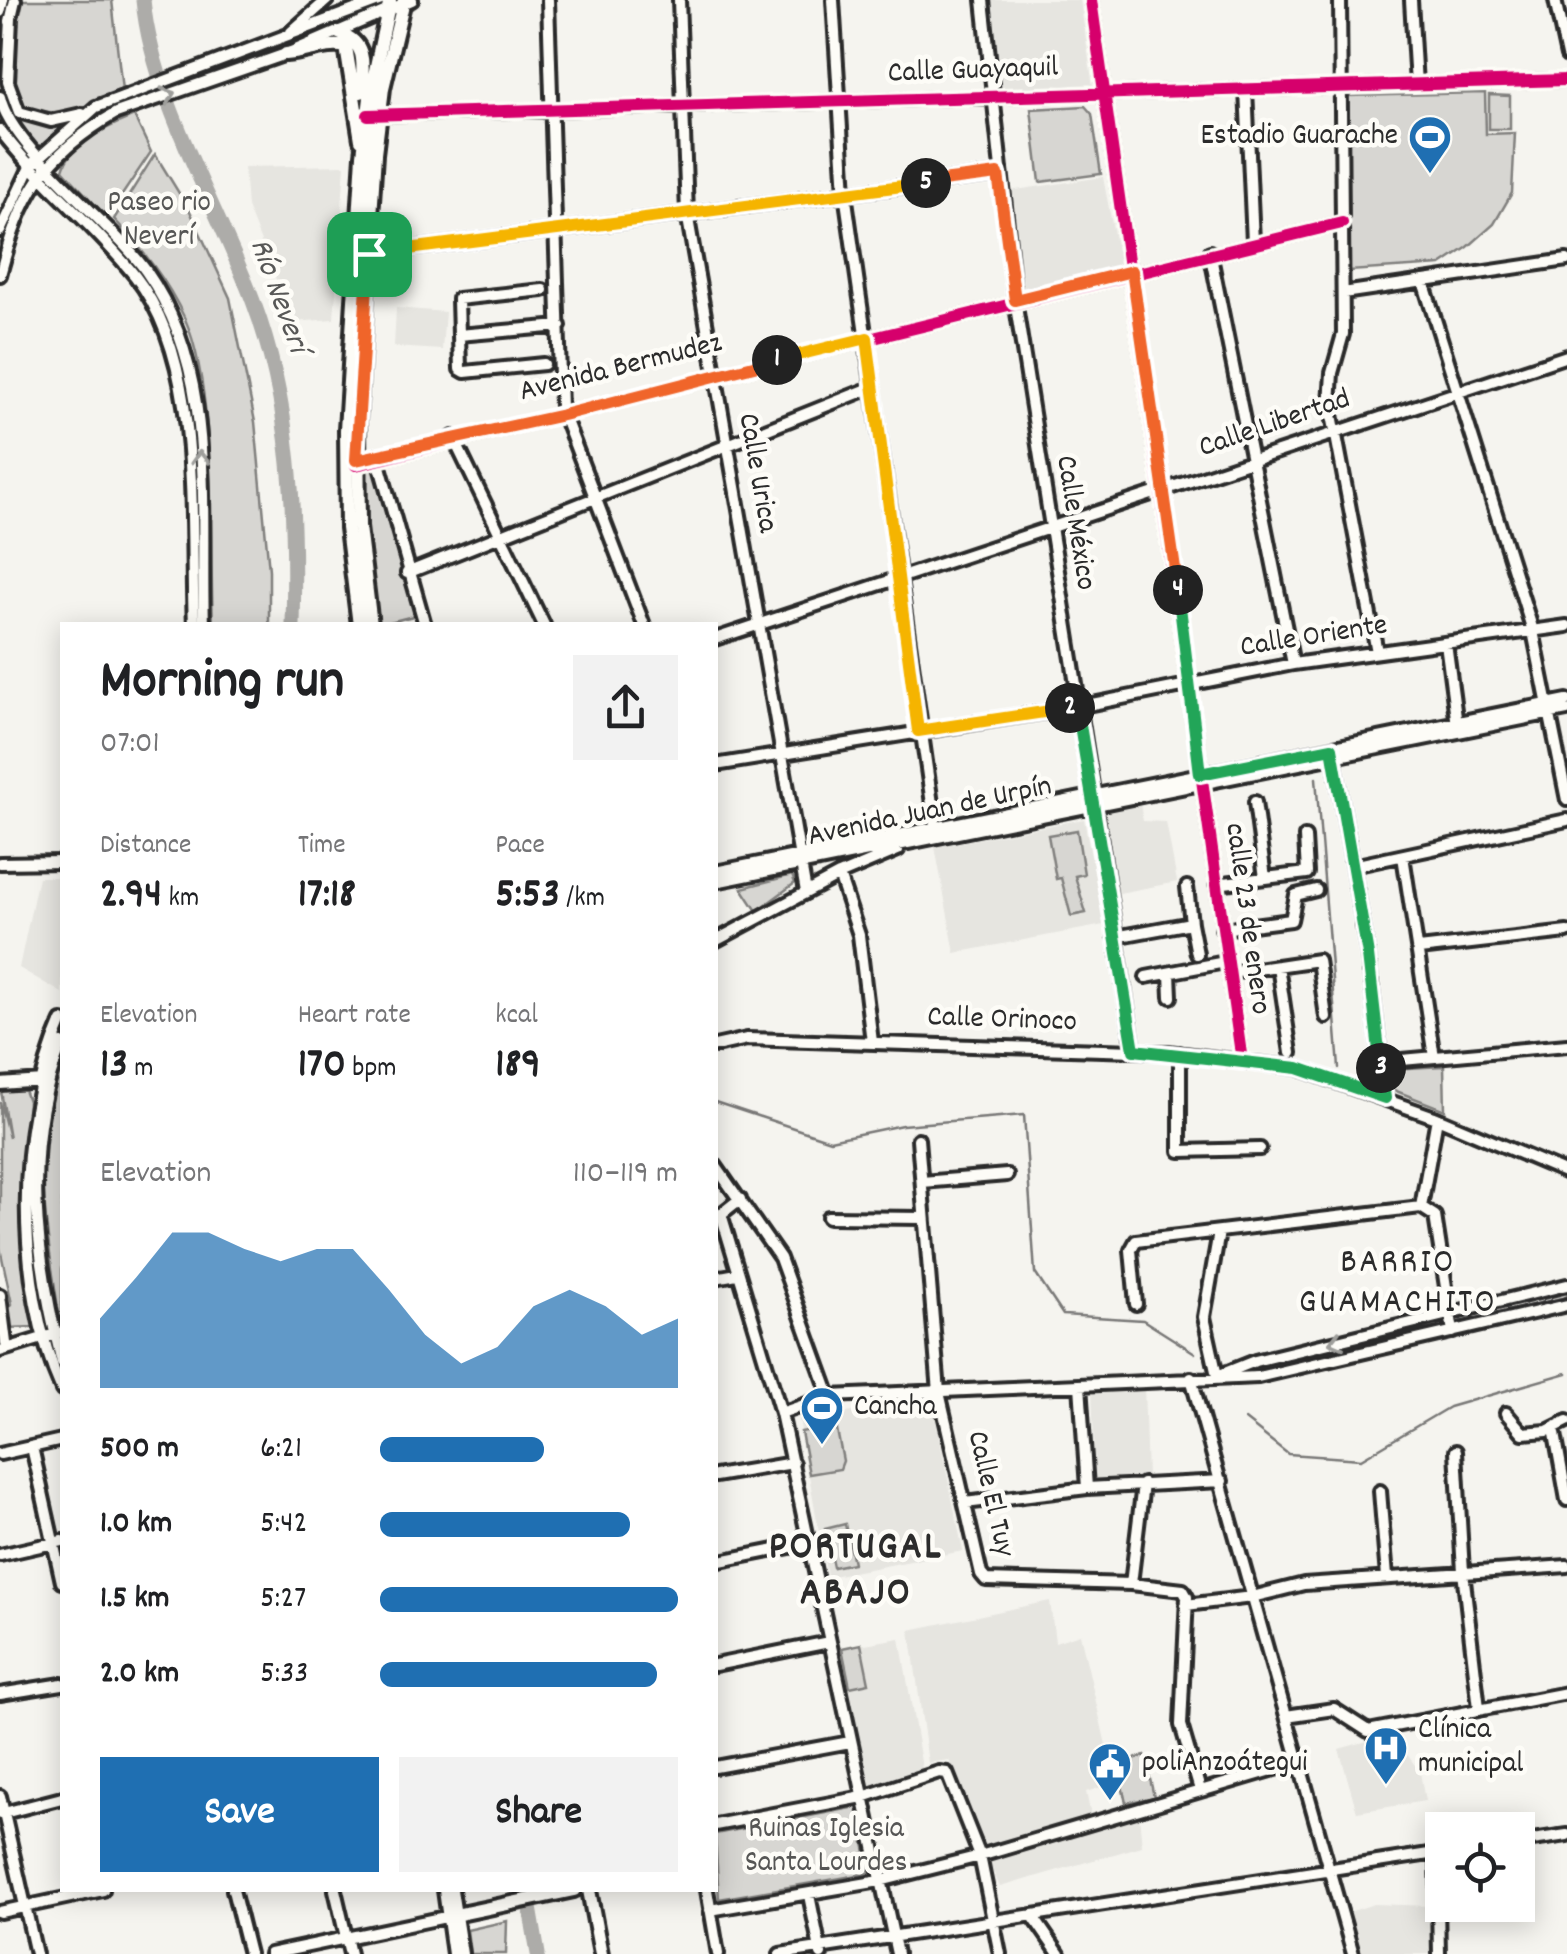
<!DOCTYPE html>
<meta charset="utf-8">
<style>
body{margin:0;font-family:Dekko,sans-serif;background:#f2f2f2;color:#202124;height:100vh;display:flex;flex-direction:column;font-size:38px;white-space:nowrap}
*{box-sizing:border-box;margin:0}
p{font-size:32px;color:#757577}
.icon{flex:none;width:55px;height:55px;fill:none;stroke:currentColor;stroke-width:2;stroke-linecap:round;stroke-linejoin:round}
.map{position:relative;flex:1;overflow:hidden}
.details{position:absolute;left:60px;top:622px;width:658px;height:1270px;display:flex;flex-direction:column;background:#fff;border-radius:0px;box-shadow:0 5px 25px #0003}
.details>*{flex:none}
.fabs{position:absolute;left:1425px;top:1812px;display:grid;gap:20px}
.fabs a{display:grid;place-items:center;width:110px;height:110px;border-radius:0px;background:#fff;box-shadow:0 5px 25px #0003;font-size:50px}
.pin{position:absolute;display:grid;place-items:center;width:85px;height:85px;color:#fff;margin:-42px;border-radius:20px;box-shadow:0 5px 15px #0006}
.km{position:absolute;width:50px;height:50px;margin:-25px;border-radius:50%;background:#222;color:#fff;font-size:28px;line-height:50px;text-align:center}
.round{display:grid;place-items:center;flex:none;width:105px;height:105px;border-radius:0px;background:#f2f2f2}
.summary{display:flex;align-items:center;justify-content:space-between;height:170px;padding:0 40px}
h1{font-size:55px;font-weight:700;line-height:75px}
.stats{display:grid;grid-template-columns:repeat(3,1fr);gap:15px;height:170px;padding:10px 40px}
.stats div{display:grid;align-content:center}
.stats b{font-size:42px;font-weight:700}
.stats small{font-size:28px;font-weight:400}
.stats p{font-size:28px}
.chart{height:280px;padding:20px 40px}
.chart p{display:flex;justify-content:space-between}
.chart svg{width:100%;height:180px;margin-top:10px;fill:#1f6fb2;opacity:.7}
.primary-button{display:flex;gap:20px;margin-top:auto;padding:20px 40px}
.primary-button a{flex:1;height:115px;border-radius:0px;background:#1f6fb2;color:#fff;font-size:40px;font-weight:700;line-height:115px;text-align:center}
.primary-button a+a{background:#f2f2f2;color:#202124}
ul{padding:0 40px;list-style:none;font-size:32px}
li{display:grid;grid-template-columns:160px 120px 1fr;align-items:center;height:75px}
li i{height:25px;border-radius:12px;background:#1f6fb2}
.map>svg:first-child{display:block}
</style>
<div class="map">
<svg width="1567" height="1954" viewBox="0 0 1567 1954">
<rect width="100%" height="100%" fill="#f5f4ef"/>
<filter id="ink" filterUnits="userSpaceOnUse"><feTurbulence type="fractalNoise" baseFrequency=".01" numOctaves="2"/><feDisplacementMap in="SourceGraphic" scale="20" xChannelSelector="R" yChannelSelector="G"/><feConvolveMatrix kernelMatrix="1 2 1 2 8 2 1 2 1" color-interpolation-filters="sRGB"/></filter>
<g filter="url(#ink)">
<path fill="#e6e5e0" d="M988,0H1080L1093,87L997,91Z
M345,165L334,319L293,322L247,207L244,167Z
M1103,177L1120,266L1022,291L1009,191Z
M396,308L445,312L442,350L394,347Z
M1140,804L1143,821L1166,822L1177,882L1114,894L1102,822L1111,808Z
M1084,819L1104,925L955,953L935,847Z
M38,877H62V993L19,968Z
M1144,1385L1147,1478L1095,1480L1092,1387Z
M932,1402L963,1551L827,1577L799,1419Z
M1050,1601L1055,1642L1080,1634L1115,1783L1086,1792L1091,1816L981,1847L949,1760L928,1763L910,1630Z
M900,1638L922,1768L868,1786L842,1648Z
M1392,1734L1420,1772L1425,1801L1357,1812L1339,1749Z
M1139,1815L1142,1846L1000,1887L988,1860Z
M1374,1904L1431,1906V1954H1362L1346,1913Z"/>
<path fill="#d7d6d2" stroke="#81807e" stroke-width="2.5" d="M21,0H112L122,90C87,107 62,119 23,108C3,81 13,30 21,0Z
M4,60L5,86L16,113L40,123H67L38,150C13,122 0,99 4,60Z
M1485,93L1486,134L1515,133L1512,193L1494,224L1468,247L1441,265L1349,271L1346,96Z
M1489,95L1510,96V129H1489Z
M1085,106L1092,114L1101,174L1040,182L1031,109Z
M134,116L151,152L110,213H103L63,170C70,142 110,126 134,116Z
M155,154L190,211L230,298L255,422L269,570V625H213C209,542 217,392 185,319C167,280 143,250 114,219Z
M373,465L417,615L378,625L367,558L361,468Z
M1077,830L1084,874L1075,876L1086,913L1071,916L1061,878L1056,879L1048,835Z
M792,875L795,883L757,911L742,888Z
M62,1062V1321L60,1322C48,1238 28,1144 62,1062Z
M1444,1066L1445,1110L1391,1089L1389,1069Z
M24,1090L28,1101L22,1198L37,1318L35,1327L6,1328L4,1315L12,1304L0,1248V1102L9,1138L1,1091Z
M1567,1288V1297L1461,1322L1459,1314Z
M1438,1322L1440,1330L1261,1373L1259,1365Z
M836,1425L843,1461L840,1469L809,1474L801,1432Z
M845,1524L853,1563L833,1567L825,1529Z
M861,1644L869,1683L850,1687L842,1648Z
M1145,1756L1154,1797L1126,1803L1117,1763Z
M857,1807L870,1873L719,1899L715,1834Z
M507,1921L506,1954H470L467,1930Z"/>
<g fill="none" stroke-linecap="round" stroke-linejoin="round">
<path stroke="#797877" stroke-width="2.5" d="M1316,778L1339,1068
M715,1102L830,1140L902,1125L1024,1115L1035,1273L1063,1315L1143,1320L1195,1353
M1245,1420L1288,1454L1361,1459L1449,1407L1567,1373"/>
<path stroke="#adaca9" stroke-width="15" d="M143,0C152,97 218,208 253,301C292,405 296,515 293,625
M527,1890L538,1954"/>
<g stroke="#2b2b2b" stroke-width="18">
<path id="minor" d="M548,0L561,408L644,625
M679,0L687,213L806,892
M833,0L845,193L936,832
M983,0L1015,300L1134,1050
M1091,0L1242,1061
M1340,0L1343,334L1332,373L1330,404L1377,652
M1411,0L1416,85
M1555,0L1567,56
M0,12L3,0
M11,18L8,82L19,112L51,121L82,114
M10,22L15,0
M291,32L327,0
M1246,89L1253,242
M0,97C11,148 112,223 146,271C218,373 200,506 204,625
M374,115L1567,80
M0,130C40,183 94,224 135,276C204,364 189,517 194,625
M0,231L31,165L96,107L381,0
M1210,252L1293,664
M369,254L999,174
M0,275C21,195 43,155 116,113L286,54L412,0
M1423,281L1533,631L1567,800
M1343,293L1567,260
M459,335L458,299L543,290
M544,364L465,372L460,369L459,335L560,326
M453,437L544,625
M377,456L425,625
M356,465L1342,223
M407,573L873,387
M715,639C999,545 1282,448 1567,356
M1446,643L1457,725
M1333,753L1368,955L1385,1099
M715,765L1077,707L1293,664L1567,626
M1255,802L1265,878
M1403,856L1434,1057
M0,863L62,862
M1353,866L1567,820
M715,872L1567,700
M839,875L859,935L872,1042
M715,882L1567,710
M1216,884L1307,873L1305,837
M1191,923L1197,954
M1222,929L1291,920L1296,895L1316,890
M1115,937L1191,923L1187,887
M715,941L839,875L898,850
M1419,949L1567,932
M1278,966L1291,1053
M1170,973L1171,997
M1230,973L1318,960L1326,1017
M1146,977L1220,963
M62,1021C15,1125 15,1284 62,1390
M62,1043C20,1143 36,1260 62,1362
M715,1046L747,1039L1168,1052L1297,1068L1437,1118L1567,1173
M1180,1053V1151L1260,1149
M1380,1062L1567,1045
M0,1084L43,1081
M918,1139L939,1392L981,1574L986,1580L1131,1584L1183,1590L1187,1597L1181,1725L1200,1790
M715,1165L780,1258L830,1396
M922,1182L1007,1175
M740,1199L721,1214L781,1413L897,1954
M1421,1207L1437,1118
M828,1217L923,1218
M715,1278L737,1274
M0,1295L6,1343
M1136,1304L1131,1250L1136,1241L1421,1207L1435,1216L1453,1332
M0,1351L62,1332
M1220,1375L1255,1361L1567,1285
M1217,1376L1204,1317L1219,1232
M1191,1378L1353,1954
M1080,1385L1087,1488
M781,1413L830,1396L1258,1377L1567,1305
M1506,1413L1523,1433L1547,1431L1567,1421
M1554,1428L1567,1500
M32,1447L62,1582
M1456,1451L1463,1572L1479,1708
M0,1454L62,1440
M715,1476L793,1463
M1380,1491L1387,1577
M965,1503L1087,1488L1222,1481
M0,1555L62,1541
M715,1562L810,1543
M1131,1584L1143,1484
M1186,1605L1252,1597L1304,1584L1567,1566
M715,1665L829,1642
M0,1694L62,1684
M1286,1716L1334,1709L1368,1731L1567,1693
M715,1767L850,1742
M0,1796L36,1954
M0,1814L62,1798
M715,1825L863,1797L939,1772L947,1773L980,1856L1000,1954
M1518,1842L1567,1835
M1437,1853L1439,1954
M233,1890L249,1954
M335,1890L350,1954
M444,1890L453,1954
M452,1890L462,1954
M707,1890L718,1954
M809,1895L821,1954
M710,1910L880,1881L980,1856L1299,1762
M0,1912L103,1890
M1032,1915L1059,1954
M270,1954L455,1915
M780,1954L1442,1852"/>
</g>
<g stroke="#2b2b2b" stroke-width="20">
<path id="major" d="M339,33C368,43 363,65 361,92
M286,54C305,53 329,42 346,47L361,140
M359,625L347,528L346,430L363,155L371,90L390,0
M371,625L359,527L358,421L375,154L383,88L404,0
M589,1890L601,1954
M455,1915L574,1890"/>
</g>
<use href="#minor" stroke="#fdfcf7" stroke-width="10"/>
<use href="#major" stroke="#fdfcf7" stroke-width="12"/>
<g stroke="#fdfcf7" stroke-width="19">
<path id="cycleway" d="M1091,0L1242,1061
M368,115L1567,80
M356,465L1342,223"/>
</g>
<use href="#cycleway" stroke="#d6006c" stroke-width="12"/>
</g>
<defs><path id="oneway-chevron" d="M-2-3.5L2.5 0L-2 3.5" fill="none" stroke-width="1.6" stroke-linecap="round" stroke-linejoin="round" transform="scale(2.5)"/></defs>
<g stroke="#9e9e9b">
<use href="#oneway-chevron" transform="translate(169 95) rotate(-19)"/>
<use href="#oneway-chevron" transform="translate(200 458) rotate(-92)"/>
<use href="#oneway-chevron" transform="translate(1336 1341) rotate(166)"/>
</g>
</g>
<g fill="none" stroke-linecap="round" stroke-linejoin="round" filter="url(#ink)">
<g stroke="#fff" stroke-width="20">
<path id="split-1" d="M369,254L356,460L563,415L777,360"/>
</g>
<g stroke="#fff" stroke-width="20">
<path id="split-2" d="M777,360L867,338L918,731L1070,708"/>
</g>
<g stroke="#fff" stroke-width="20">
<path id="split-3" d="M1070,708L1077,707L1134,1050L1298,1068L1385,1098L1381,1068"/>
</g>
<g stroke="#fff" stroke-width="20">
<path id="split-4" d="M1178,590L1200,774L1332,748L1368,955L1381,1068"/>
</g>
<g stroke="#fff" stroke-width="20">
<path id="split-5" d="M926,183L998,174L1015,300L1132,271L1178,590"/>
</g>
<g stroke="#fff" stroke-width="20">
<path id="split-6" d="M369,254L926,183"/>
</g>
<use href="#split-1" stroke="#f0652b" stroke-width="12"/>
<use href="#split-2" stroke="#f5b400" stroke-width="12"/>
<use href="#split-3" stroke="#22a559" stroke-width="12"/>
<use href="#split-4" stroke="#22a559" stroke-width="12"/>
<use href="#split-5" stroke="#f0652b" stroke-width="12"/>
<use href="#split-6" stroke="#f5b400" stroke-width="12"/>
</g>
<defs>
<g id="stadium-pin" transform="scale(2.25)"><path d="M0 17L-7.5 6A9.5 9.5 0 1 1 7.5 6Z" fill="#1f6fb2" stroke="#fdfcf7"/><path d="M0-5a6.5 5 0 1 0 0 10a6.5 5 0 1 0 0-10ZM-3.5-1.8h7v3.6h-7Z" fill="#fff"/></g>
<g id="hospital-pin" transform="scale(2.25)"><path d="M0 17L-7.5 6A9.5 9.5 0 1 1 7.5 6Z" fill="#1f6fb2" stroke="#fdfcf7"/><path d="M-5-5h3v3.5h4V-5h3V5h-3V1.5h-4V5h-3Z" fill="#fff"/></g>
<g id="civic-pin" transform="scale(2.25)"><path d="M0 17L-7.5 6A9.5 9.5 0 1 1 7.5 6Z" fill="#1f6fb2" stroke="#fdfcf7"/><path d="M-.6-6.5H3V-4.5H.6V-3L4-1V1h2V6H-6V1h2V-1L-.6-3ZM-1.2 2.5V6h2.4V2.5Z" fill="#fff"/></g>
</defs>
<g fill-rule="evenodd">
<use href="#stadium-pin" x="1430" y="137"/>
<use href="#stadium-pin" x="822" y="1408"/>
<use href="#hospital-pin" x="1386" y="1748"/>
<use href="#civic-pin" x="1110" y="1764"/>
</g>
<g text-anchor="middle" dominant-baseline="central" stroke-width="9" stroke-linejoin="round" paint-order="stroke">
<g font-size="30" fill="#2b2b2b" stroke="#fdfcf7">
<text transform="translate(973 72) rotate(-2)">Calle Guayaquil</text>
<text transform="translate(621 369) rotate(-14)">Avenida Bermudez</text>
<text transform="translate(1275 425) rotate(-19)">Calle Libertad</text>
<text transform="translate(756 473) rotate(80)">Calle Urica</text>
<text transform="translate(1074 523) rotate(81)">Calle México</text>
<text transform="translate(1314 638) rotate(-9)">Calle Oriente</text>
<text transform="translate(930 813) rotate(-12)">Avenida Juan de Urpín</text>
<text transform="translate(1246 919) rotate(82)">calle 23 de enero</text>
<text transform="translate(1002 1021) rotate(2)">Calle Orinoco</text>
<text transform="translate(989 1494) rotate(77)">Calle El Tuy</text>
</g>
<g font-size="30" fill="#2b2b2b" stroke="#fdfcf7" text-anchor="start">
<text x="1398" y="137" text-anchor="end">Estadio Guarache</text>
<text x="854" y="1408">Cancha</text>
<text x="1418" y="1731">Clínica<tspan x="1418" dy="34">municipal</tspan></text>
<text x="1142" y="1764">poliAnzoátegui</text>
</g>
<g font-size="30" fill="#565655" stroke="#fdfcf7">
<text x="159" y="204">Paseo rio<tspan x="159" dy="34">Neverí</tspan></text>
<text x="826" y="1830">Ruinas Iglesia<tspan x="826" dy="34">Santa Lourdes</tspan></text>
</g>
<g font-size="32" font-style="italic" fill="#585857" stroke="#fdfcf7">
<text transform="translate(277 296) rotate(70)">Río Neverí</text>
</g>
<g font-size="35" letter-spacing="2.5" fill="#2b2b2b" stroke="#fdfcf7">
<text x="1398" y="1264">BARRIO<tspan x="1398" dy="40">GUAMACHITO</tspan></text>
</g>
<g font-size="40" font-weight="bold" letter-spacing="2.5" fill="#2b2b2b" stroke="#fdfcf7">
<text x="856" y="1549">PORTUGAL<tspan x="856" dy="46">ABAJO</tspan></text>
</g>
</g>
</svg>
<div class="fabs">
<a><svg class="icon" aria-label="locate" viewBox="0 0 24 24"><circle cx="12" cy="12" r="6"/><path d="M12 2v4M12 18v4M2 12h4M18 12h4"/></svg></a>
</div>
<div class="pin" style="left:369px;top:254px;background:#1e9e55"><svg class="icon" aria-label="arrive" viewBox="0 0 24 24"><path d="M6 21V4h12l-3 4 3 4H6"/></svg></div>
<b class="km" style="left:777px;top:360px">1</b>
<b class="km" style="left:1070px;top:708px">2</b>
<b class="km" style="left:1381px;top:1068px">3</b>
<b class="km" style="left:1178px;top:590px">4</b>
<b class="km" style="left:926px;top:183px">5</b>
<section class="details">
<div class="summary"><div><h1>Morning run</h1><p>07:01</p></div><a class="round"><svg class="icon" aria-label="share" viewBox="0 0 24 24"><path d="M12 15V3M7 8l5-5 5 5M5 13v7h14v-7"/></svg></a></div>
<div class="stats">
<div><p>Distance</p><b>2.94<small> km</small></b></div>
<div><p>Time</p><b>17:18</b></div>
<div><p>Pace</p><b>5:53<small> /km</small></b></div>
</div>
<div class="stats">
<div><p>Elevation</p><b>13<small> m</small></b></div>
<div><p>Heart rate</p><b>170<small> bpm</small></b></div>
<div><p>kcal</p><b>189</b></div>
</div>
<div class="chart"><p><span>Elevation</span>110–119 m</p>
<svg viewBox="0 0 160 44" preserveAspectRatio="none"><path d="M0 44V27L10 17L20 6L30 6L40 10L50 13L60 10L70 10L80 20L90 31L100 38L110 34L120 24L130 20L140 24L150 31L160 27V44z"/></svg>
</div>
<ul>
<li><b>500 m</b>6:21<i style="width:55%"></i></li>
<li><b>1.0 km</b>5:42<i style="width:84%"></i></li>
<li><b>1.5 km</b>5:27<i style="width:100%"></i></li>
<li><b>2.0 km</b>5:33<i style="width:93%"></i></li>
</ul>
<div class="primary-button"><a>Save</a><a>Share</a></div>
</section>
</div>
